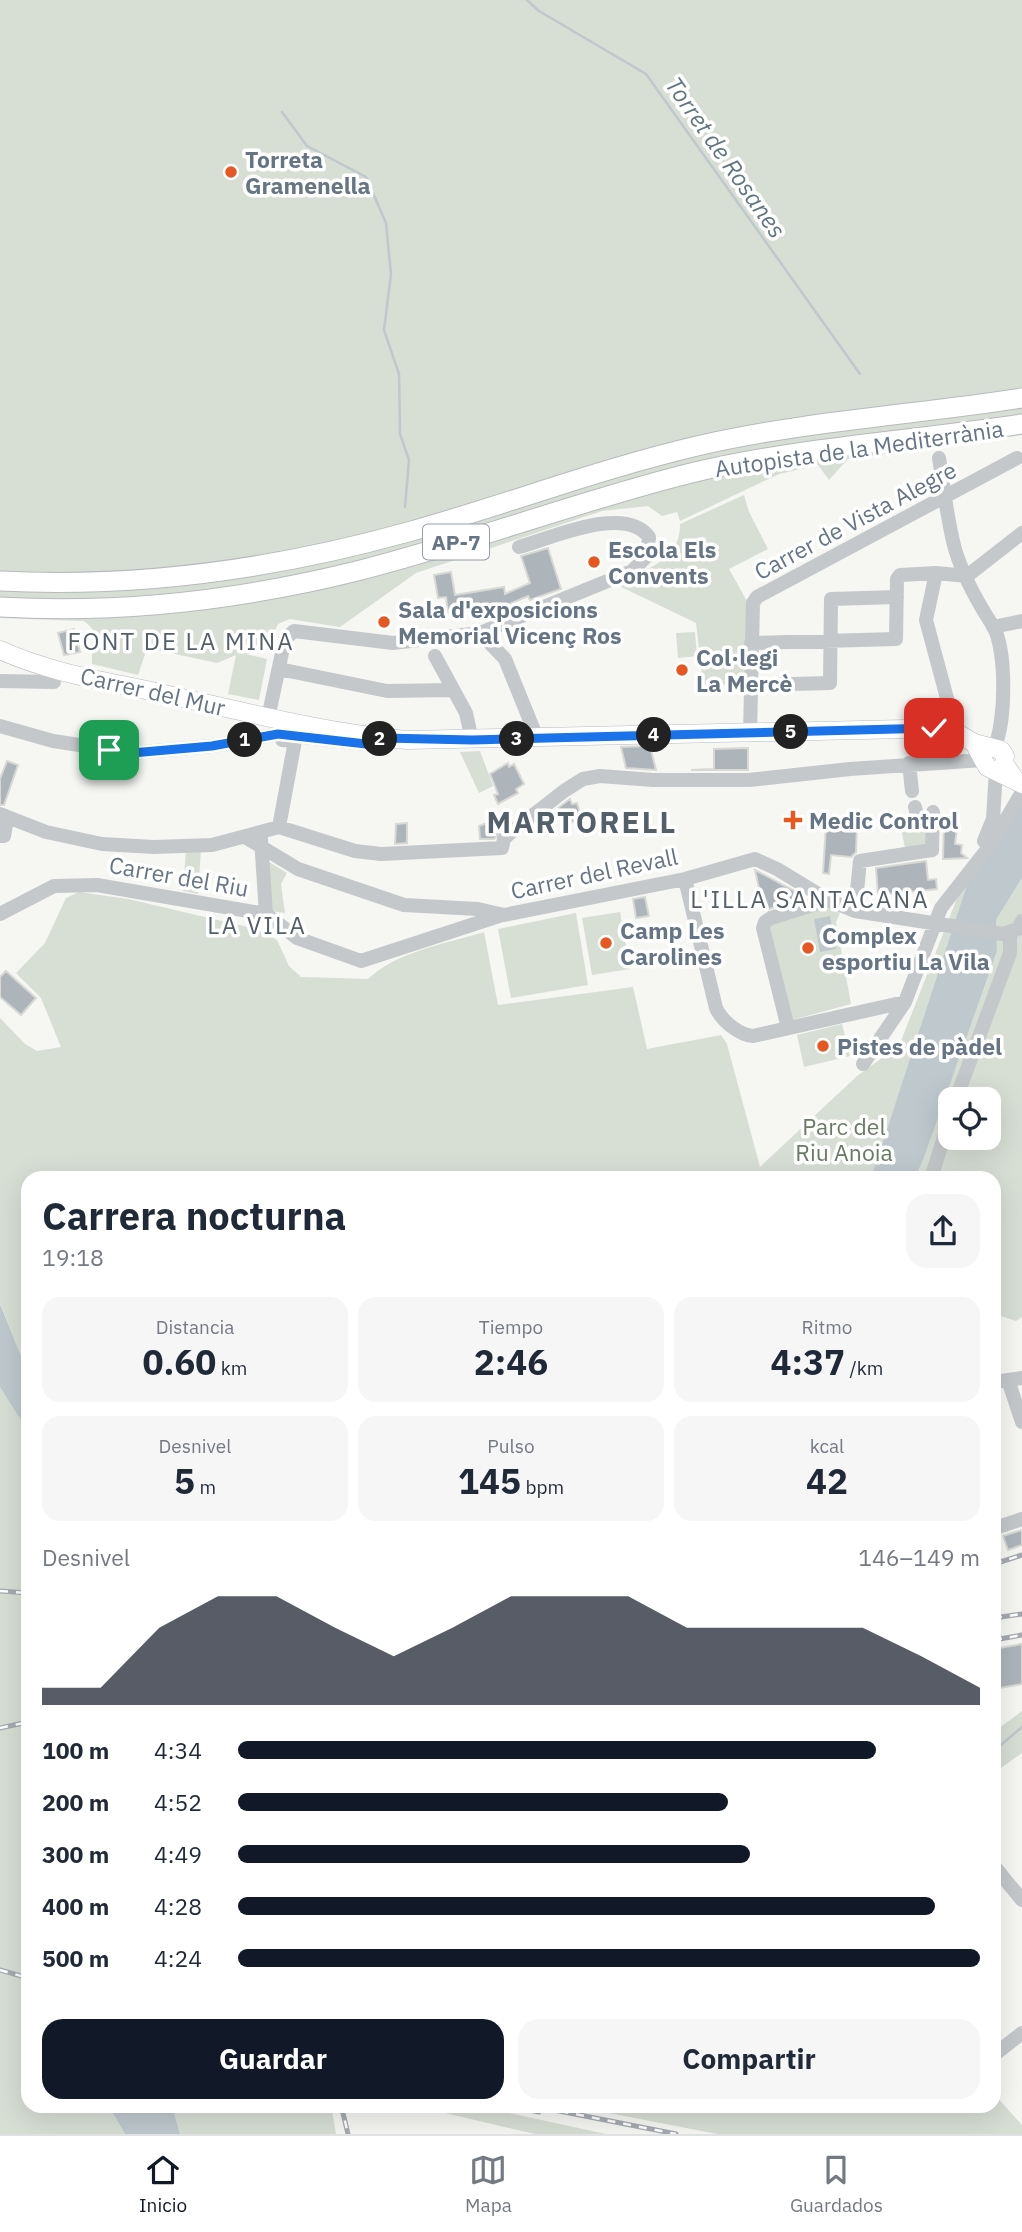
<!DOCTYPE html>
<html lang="es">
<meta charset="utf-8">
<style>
body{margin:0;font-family:"IBM Plex Sans",sans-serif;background:#f6f6f7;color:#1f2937;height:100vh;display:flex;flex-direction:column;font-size:26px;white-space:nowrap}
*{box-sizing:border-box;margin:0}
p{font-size:23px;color:#747a83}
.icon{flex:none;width:38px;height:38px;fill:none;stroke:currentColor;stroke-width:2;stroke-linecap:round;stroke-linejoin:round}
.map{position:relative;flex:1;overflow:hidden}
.drawer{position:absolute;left:21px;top:1171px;width:980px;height:942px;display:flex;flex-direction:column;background:#fff;border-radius:21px;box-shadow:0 7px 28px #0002}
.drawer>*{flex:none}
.tools{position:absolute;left:938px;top:1087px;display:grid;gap:14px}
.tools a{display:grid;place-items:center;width:63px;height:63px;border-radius:14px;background:#fff;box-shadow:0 7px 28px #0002;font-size:35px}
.pin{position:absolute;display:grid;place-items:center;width:60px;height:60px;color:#fff;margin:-30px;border-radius:14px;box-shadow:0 4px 10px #0006}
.km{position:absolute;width:35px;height:35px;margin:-18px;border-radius:50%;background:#222;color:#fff;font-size:19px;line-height:35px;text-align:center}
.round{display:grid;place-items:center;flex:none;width:74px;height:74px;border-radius:21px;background:#f6f6f7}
.overview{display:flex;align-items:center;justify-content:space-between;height:119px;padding:0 21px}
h1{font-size:38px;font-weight:700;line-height:52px}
.figures{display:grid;grid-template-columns:repeat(3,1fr);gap:10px;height:119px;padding:7px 21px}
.figures div{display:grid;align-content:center;border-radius:18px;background:#f6f6f7;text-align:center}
.figures b{font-size:35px;font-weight:700}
.figures small{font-size:19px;font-weight:400}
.figures p{font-size:19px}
.chart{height:196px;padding:14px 21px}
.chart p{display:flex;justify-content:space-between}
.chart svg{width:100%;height:126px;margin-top:7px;fill:#111827;opacity:.7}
.cta{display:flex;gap:14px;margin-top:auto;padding:14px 21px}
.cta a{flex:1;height:80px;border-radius:21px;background:#111827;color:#fff;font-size:28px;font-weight:700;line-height:80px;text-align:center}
.cta a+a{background:#f6f6f7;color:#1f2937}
ul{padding:0 21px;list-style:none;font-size:23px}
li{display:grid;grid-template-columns:112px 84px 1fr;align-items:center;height:52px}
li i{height:18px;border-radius:9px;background:#111827}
.menu{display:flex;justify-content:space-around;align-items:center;height:98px;border-top:2px solid #e0e1e3;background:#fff;font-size:19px;color:#747a83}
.menu a{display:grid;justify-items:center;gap:4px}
.menu .active{color:#111827}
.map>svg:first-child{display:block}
</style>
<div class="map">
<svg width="1022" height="2134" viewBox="0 0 1022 2134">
<rect width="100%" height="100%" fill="#f6f6f3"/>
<path fill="#d7ded4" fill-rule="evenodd" d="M0,0H1022V435L848,459L829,480L818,465L779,474L680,521L677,512L662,516L648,506L602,511L416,573L340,627L290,619L278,624L265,651L246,654L267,659L259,700L228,694L236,655L217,663L147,648L138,675L92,664V628L84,621L0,618Z
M744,495L749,512L768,549L729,569L748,603L747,685L703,684L696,623L613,583C643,571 681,562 680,524Z
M695,632L697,656L678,658L676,633Z
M480,751L493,786L479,793L460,752Z
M931,817V846L905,848L899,818Z
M993,843L953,931L871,1178H28V1373L0,1303V1018L25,1044L37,1051L61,1047L41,998L16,973L45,943L66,898L79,892L128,899L256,929L277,940L289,966L301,977L368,979C398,951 445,944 484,932L498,1005L633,987L647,1049L721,1035L727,1044L760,1167L857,1076L899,1046L961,888Z
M201,849L198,894L183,891L186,850Z
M264,859L287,873L281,884L285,913L270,911Z
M1022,878V1317L1016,1321L994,1314V1178H915L997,951L996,920ZM950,1099H989V1138H950Z
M825,906L840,913L836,922L851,1004L792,1020L770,928L771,924Z
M620,912L630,969L592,975L582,918Z
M576,913L588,985L511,998L498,929Z
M842,1024L850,1056L804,1067L797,1035Z
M0,1387L28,1432V2105H108L125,2134H0Z
M1022,1711V1753L994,1773V1732Z
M994,2094L1022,2125V2134H717L568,2105H994Z
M172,2105H331L336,2134H180Z
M411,2105H472L606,2134H535Z"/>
<path fill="#bec8cd" d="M1022,804V878L996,920L997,951L924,1157L915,1178H871L969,879Z
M830,916L836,949L820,952L814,919Z
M0,1304L28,1373V1432L0,1387Z
M108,2105H172L180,2134H125Z"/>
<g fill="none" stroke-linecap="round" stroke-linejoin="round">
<path stroke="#bec8cd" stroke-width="2.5" d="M527,0L539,11L646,74L860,374
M282,112L307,146L366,177L386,223L391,274L384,330L399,374L400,434L409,460L405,507
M994,1751L1022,1727"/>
</g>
<path fill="#adb4ba" stroke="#d8d8d5" stroke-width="2" d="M548,548L561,589L530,600L528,596L507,605L448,613L446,597L438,598L434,575L451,572L455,595L504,587L505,594L530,583L521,556Z
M74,629L80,652L64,655L58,633Z
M650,746L656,770L626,768L621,747Z
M748,748V770H691L714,769V749Z
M7,761L18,765L4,805H0V779Z
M508,763L509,767L514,764L524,784L516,789L518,793L498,804L494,795L498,794L490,774Z
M570,799L572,804L577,803L581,816L568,825L558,808Z
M505,816L508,823L494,839H480L479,826Z
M944,819L958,821L955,844L962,845L961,853L967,858L943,859Z
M407,823V843L395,844L396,824Z
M848,825H857L856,852L851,857L831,855L829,874L823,873L826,826Z
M926,861L928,880L936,879L937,889L878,895L876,868Z
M755,870L802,895L801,898L764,911Z
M645,897L649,916L636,918L633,899Z
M6,971L36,998L21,1015L0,997V977Z
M1022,1530V1545L1008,1550L1003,1536Z
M1022,1644V1684L994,1689V1649Z"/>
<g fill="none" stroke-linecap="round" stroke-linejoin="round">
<g stroke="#b7bbbf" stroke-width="19">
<path id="major" d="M0,650C50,673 106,681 160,693C242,711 324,733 407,740L949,728L974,743L987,767L1022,784
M974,743L1001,750L1005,756L1004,763L1014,778"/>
</g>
<g stroke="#b7babd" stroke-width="21">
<path id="highway" d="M0,581C138,588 275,569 408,532C505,505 599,469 697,446C804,421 914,415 1022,398
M0,607C120,614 240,600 357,571C468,543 576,502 687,474C797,447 910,441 1022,424"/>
</g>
<path stroke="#c4c8cb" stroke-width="14" d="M939,458C944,488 947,520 955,549C963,576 978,603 993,626C1007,650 1006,723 994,748
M936,573L926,620L948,702L949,728
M967,576L1022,533
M993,627L1022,621
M480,633L505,659L537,738
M751,643L896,639L897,579L900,575L936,573L967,576
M435,656L466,713L472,740
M279,669L387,691L453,690
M0,681L54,682
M750,685L830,683L831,599L897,597
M268,718L285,639L294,631L393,643L480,633L632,571L647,556L649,537C625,504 552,538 519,547
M0,726L53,741L132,753L212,746L278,734L366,744L384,738
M750,733L753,603L757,597L1017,458
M909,763L912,791
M915,807L916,811
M0,814L46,832L102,844L154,847L212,845L279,827L355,851L381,854L502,848L504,839L510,833L564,791L583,779L600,776L653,780H749L850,769L983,760
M279,827L295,741L282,740
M0,836H4L7,818
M245,837L298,869L404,905L478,909L504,915L685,879L755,859L777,869L828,900L855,911L1003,934L1018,929L1022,921
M261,839L266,914
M984,841L993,819L996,770
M685,879L716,1008C722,1021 739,1035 753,1036L905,1002
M855,911L860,861L932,850L933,812
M0,914L54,886L97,885L266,914L297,938L361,961L502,915
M788,1028L763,928L765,922L771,918L828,900
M863,1064L905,1002L941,908L992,843L1022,792
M956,1099L1010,953V933
M931,1178L950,1118
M1008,1380L1022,1422
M994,1382L1022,1378
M994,1524L995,1528L1022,1519
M994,1866L1022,1900
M994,2055L1022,2033"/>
<use href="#major" stroke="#fff" stroke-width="18"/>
<use href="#highway" stroke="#fff" stroke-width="19"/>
<g stroke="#a4aab0" stroke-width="5">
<path id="rail" d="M994,1564L1022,1555
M0,1591L28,1593
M994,1618L1022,1614
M994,1640L1022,1635
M0,1728L28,1722
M0,1970L28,1978
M341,2105L348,2134
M504,2105L539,2112
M529,2105L676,2134"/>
</g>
<use href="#rail" stroke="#fff" stroke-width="2.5" stroke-dasharray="8" stroke-linecap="butt"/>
</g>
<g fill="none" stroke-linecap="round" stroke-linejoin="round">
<g stroke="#fff" stroke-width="14">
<path id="route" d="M109,750L132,753L212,746L278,734L366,744L384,738L472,740L934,728"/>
</g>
<use href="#route" stroke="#1a73e8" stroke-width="9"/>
</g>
<g fill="#e75722" stroke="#fff" stroke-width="2.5">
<circle cx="231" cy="172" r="7"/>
<circle cx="594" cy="562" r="7"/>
<circle cx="384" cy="622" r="7"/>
<circle cx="682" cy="670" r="7"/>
<path d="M789.5 809.5h7v7h7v7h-7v7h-7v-7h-7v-7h7z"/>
<circle cx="606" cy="943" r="7"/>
<circle cx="808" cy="948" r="7"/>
<circle cx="823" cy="1046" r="7"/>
</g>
<g text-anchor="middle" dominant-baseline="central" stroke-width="7" stroke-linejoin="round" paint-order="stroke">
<rect fill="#fff" stroke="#939eaa" stroke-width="2" x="423" y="524.5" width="66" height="35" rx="5"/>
<g font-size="21" font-weight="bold" fill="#657585">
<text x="456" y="542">AP-7</text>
</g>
<g font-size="23" font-weight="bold" fill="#657585" stroke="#fff" text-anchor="start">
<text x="245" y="159">Torreta<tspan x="245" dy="26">Gramenella</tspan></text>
<text x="608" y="549">Escola Els<tspan x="608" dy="26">Convents</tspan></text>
<text x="398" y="609">Sala d'exposicions<tspan x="398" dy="26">Memorial Vicenç Ros</tspan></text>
<text x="696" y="657">Col·legi<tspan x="696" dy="26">La Mercè</tspan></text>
<text x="809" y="820">Medic Control</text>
<text x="620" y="930">Camp Les<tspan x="620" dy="26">Carolines</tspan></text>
<text x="822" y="935">Complex<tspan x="822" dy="26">esportiu La Vila</tspan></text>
<text x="837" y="1046">Pistes de pàdel</text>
</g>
<g font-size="23" fill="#657585" stroke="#fff">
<text transform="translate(859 448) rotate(-8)">Autopista de la Mediterrània</text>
<text transform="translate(855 520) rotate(-28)">Carrer de Vista Alegre</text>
<text transform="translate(153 691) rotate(13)">Carrer del Mur</text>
<text transform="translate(594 873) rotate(-12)">Carrer del Revall</text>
<text transform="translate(179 876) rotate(10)">Carrer del Riu</text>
</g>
<g font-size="23" fill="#687c64" stroke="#fff">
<text x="844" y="1126">Parc del<tspan x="844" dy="26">Riu Anoia</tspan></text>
</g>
<g font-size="24" font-style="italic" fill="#607781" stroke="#fff">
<text transform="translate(726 157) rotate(55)">Torret de Rosanes</text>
</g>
<g font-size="24" letter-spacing="2" fill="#535f69" stroke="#fff">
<text x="181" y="641">FONT DE LA MINA</text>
<text x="810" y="899">L'ILLA SANTACANA</text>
<text x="257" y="925">LA VILA</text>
</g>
<g font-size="30" font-weight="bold" letter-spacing="2" fill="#535f69" stroke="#fff">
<text x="582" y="821">MARTORELL</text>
</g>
</g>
</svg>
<div class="tools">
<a><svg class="icon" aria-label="locate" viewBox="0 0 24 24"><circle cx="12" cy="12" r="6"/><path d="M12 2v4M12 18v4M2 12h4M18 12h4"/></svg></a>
</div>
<div class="pin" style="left:109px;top:750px;background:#1e9e55"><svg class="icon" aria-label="arrive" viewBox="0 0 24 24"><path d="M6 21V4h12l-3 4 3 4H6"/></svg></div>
<div class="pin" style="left:934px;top:728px;background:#d93025"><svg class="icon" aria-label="check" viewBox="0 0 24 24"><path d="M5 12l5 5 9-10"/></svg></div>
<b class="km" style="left:245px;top:740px">1</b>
<b class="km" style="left:380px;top:739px">2</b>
<b class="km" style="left:517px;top:739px">3</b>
<b class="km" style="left:654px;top:735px">4</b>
<b class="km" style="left:791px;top:732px">5</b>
<section class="drawer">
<div class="overview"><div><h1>Carrera nocturna</h1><p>19:18</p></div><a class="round"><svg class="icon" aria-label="share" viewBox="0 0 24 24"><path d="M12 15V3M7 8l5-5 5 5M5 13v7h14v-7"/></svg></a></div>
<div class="figures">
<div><p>Distancia</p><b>0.60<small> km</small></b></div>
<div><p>Tiempo</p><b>2:46</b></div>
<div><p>Ritmo</p><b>4:37<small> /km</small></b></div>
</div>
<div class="figures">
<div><p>Desnivel</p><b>5<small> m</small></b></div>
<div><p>Pulso</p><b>145<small> bpm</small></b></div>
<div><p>kcal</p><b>42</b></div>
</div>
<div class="chart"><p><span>Desnivel</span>146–149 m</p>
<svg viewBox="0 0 160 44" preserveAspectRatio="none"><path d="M0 44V38L10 38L20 17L30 6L40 6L50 17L60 27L70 17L80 6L90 6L100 6L110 17L120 17L130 17L140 17L150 27L160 38V44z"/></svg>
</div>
<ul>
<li><b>100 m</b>4:34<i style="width:86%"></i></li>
<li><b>200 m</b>4:52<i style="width:66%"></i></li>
<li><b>300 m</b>4:49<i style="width:69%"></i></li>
<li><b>400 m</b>4:28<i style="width:94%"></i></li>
<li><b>500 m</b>4:24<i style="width:100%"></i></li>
</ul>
<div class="cta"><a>Guardar</a><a>Compartir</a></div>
</section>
</div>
<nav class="menu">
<a class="active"><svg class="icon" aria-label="home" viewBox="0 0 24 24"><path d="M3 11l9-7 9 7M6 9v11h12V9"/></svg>Inicio</a>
<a><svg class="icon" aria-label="map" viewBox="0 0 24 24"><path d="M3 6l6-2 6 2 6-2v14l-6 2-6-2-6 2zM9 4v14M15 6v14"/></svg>Mapa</a>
<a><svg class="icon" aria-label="saved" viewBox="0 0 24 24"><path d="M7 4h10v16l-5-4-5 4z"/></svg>Guardados</a>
</nav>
